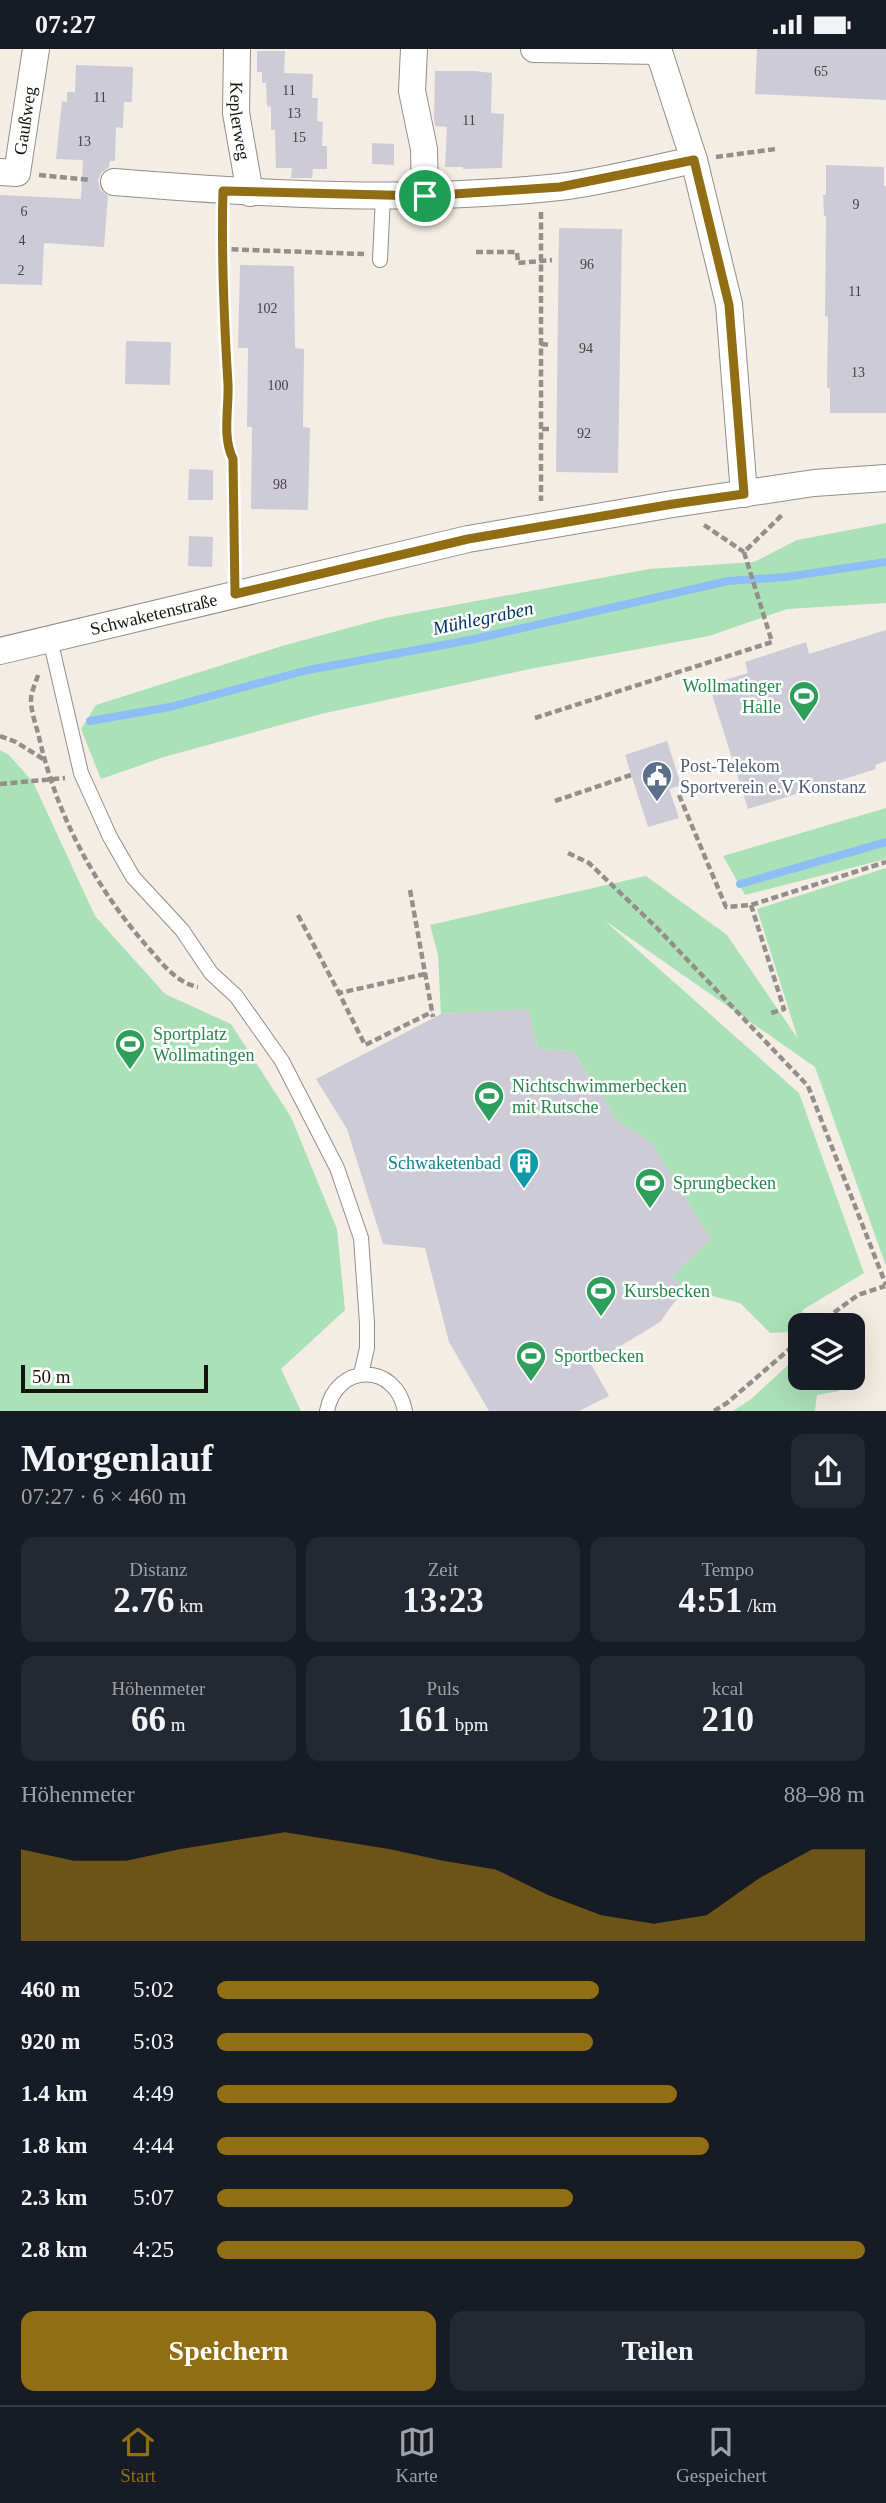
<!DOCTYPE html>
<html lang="de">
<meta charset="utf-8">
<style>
body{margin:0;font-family:"Times New Roman",serif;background:#242831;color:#f1f3f6;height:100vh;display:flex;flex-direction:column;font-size:26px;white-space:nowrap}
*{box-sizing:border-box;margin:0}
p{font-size:23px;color:#9ea1a6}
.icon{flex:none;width:38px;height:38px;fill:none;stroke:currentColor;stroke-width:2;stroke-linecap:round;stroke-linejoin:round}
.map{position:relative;height:1362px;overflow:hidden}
.panel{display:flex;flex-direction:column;background:#171b24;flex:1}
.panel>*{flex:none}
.fabs{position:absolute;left:788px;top:1264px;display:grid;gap:14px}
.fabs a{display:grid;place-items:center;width:77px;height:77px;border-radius:14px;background:#171b24;box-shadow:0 7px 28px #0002;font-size:35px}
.scale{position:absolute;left:21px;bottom:18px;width:187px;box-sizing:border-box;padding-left:7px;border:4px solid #161411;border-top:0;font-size:19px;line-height:24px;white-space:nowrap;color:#161411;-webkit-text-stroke:5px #fff;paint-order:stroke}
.pin{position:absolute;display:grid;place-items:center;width:60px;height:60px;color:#fff;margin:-30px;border:4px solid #fff;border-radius:50%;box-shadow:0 2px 7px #0007}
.round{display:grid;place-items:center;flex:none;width:74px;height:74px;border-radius:14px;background:#242831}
.summary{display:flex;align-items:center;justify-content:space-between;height:119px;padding:0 21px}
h1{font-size:38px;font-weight:800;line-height:52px}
.stats{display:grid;grid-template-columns:repeat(3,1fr);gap:10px;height:119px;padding:7px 21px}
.stats div{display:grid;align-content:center;border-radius:14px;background:#242831;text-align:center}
.stats b{font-size:35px;font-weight:800}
.stats small{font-size:19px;font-weight:400}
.stats p{font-size:19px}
.chart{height:196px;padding:14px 21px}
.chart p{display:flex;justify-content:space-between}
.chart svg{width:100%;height:126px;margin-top:7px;fill:#916d13;opacity:.7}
.button{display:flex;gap:14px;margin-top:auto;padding:14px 21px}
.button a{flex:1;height:80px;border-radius:14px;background:#916d13;color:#fff;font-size:28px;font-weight:800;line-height:80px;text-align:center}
.button a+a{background:#242831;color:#f1f3f6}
ul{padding:0 21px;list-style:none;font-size:23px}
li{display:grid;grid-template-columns:112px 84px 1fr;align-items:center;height:52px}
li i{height:18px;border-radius:9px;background:#916d13}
.status{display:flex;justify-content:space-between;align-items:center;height:49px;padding:0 35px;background:#171b24;direction:ltr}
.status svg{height:19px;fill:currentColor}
.tabs{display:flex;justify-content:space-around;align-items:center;height:98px;border-top:2px solid #363941;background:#171b24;font-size:19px;color:#9ea1a6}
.tabs a{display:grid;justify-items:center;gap:4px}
.tabs .active{color:#916d13}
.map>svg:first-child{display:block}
</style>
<div class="status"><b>07:27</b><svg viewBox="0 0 49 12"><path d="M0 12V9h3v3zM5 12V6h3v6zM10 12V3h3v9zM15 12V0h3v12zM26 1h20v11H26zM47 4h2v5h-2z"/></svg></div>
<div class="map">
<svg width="886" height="1362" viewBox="0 0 886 1362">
<rect width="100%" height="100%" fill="#f4ede5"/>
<path fill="#abe1b7" d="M886,474V554L787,560L709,587L535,619L321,665L164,708L101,730L81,680L96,656L282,597L385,569L649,520L754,513L797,491Z
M0,701L9,706L33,733L95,867L165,945L231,975L291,1068L337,1180L345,1261L281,1320L301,1362H0Z
M886,759V810L745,846L723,807Z
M886,819V1217L815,1018L604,871L799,1044L864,1224L804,1260L790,1283L770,1284L740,1254L684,1240L672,1228L711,1190L651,1093L618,1072L573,1002L538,1000L528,961L441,965L438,906L430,876L646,827L727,886L798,990L757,860Z
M800,1305V1328H836L839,1342L817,1346L815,1362H733L750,1351Z"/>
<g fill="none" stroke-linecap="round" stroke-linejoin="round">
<path stroke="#8ebef6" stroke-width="8" d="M90,672L170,658L308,621L470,591L728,532L786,528L886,513
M740,835L886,793"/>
</g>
<path fill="#cdcbd5" d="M757,0H886V51L755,45Z
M257,2H285L284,24L313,25L312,49H318L317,72L323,73L322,97H327V120H313L312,129H291L292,119H276L275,81H271V58L267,57L266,34H262V23H257Z
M76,16L133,18L132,53H124L123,79L116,78L115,112H110L109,118L101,124L98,131L100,140L108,147L104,198L44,194L42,236L0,235V146L81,150L83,111L56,110L62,52L67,53V43H75Z
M435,22H475L492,24L491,64L504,65L502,119L463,120V118H445L447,78L435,77L434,69Z
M372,94L394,95V116L372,115Z
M826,116L884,118V137H886V364H830V339H827L828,268L825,267L826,167H824L823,146H826Z
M559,179L622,180L618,424L556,423Z
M240,216L294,217L295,299L304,300L303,378L310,379L308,461L251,460L252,378H247L248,299H238Z
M126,292L171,293L170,336L125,335Z
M189,420L213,421V451H188Z
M189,487L213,488L212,518L188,517Z
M886,581V712L875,716L876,720L748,760L709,636L748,624L745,613L806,593L809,605Z
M667,692L681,736L669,740L679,769L648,778L625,706Z
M528,960L538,1000L573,1002L618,1072L651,1093L711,1190L672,1228L684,1240L660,1273L591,1315L609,1347L579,1362H489L449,1293L425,1199L383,1195L347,1080L316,1030L441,965Z"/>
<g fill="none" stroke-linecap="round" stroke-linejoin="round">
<g stroke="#948e86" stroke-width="16">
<path id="lane" d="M380,211L383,147
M50,590L81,724L110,788L133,828L182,881L211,924L236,947L282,1012L337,1119L361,1189L367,1274V1299L361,1325
M327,1362C336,1314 396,1313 405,1362"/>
</g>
<g stroke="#948e86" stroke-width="28">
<g id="street">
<path id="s1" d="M237,0L236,64L250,144"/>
<path d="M414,0L412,42L424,100L425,147"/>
<path d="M534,0L659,2"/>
<path d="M658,0L694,111L729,255L744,445"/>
<path id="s2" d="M0,123L17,124L36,0"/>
<path d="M114,133C262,145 411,154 559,138C604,133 650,120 694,111"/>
<path id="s3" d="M0,602L468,490L673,455L814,434L886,429"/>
</g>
</g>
<path stroke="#948f8a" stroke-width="4.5" stroke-dasharray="7 3.5" stroke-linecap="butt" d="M716,108L776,100
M39,126L90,131
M541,163V452
M222,166L223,273L228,338L227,399L233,410L234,520
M221,200L364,205
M476,203H517L518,214L552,211
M541,295L551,296
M542,380H549
M704,476L744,503
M38,626C36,633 31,643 31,651C31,663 36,676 39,688C57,768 97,842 152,903C165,918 178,934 198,938
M535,669L772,593L744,503L783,465
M0,687L16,693L43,710
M0,735L65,729
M679,746L726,858L751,856L886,813
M555,752L631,726
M568,804L589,814L656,878L808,1037L886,1236
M410,841L433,968
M751,856L784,960L768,965
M298,866L339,944
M425,925L339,944L365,996L432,963
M817,1276L858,1246L885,1237
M714,1362L727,1354L800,1291"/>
<use href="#lane" stroke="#fff" stroke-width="14"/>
<use href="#street" stroke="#fff" stroke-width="26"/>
</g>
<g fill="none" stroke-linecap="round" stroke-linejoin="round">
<g stroke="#fff" stroke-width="14">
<path id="route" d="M694,111L729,256L744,445L673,455L468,490L235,545L233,410C222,388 229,360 228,335C224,270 221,207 223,142L425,147L560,138Z"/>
</g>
<use href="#route" stroke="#916d13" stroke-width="9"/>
</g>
<defs>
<g id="stadium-pin" transform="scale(1.575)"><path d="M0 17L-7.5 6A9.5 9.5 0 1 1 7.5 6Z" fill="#2e9e5b" stroke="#fff"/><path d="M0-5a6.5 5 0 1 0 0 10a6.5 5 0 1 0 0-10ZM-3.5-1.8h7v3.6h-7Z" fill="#fff"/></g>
<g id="civic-pin" transform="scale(1.575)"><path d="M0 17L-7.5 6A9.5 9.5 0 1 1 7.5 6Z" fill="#5c6f8a" stroke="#fff"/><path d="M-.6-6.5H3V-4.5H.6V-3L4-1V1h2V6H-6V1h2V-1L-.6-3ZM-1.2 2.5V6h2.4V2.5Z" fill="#fff"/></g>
<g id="building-pin" transform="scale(1.575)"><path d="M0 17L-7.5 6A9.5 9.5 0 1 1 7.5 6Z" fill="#0f9aa8" stroke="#fff"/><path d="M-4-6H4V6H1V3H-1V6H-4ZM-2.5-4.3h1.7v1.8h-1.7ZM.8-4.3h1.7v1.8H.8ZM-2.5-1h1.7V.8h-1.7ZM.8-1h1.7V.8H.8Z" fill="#fff"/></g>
</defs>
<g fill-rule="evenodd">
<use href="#stadium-pin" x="804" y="647"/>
<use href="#civic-pin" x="657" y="727"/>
<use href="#stadium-pin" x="130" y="995"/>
<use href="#stadium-pin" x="489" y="1047"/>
<use href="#building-pin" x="524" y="1114"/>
<use href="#stadium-pin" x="650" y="1134"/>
<use href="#stadium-pin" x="601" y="1242"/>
<use href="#stadium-pin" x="531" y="1307"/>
</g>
<g text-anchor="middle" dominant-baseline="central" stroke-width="5" stroke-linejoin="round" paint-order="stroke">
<g font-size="14" fill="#444242">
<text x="821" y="22">65</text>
<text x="289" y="41">11</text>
<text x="100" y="48">11</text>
<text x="294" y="64">13</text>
<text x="469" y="71">11</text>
<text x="299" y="88">15</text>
<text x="84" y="92">13</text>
<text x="856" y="155">9</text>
<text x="24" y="162">6</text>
<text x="22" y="191">4</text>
<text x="587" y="215">96</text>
<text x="21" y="221">2</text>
<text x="855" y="242">11</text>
<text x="267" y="259">102</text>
<text x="586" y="299">94</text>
<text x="858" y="323">13</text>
<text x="278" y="336">100</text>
<text x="584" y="384">92</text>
<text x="280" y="435">98</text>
</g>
<g font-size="18" fill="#161411" stroke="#fff">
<text stroke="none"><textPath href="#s2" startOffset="70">Gaußweg</textPath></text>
<text stroke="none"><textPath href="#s1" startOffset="72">Keplerweg</textPath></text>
<text stroke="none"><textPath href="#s3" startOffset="158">Schwaketenstraße</textPath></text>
</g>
<g font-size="18" fill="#27864d" stroke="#fff" text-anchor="start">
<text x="781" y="637" text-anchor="end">Wollmatinger<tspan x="781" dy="21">Halle</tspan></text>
<text x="153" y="985">Sportplatz<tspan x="153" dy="21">Wollmatingen</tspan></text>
<text x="512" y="1037">Nichtschwimmerbecken<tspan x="512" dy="21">mit Rutsche</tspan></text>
<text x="673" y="1134">Sprungbecken</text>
<text x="624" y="1242">Kursbecken</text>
<text x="554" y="1307">Sportbecken</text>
</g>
<g font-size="18" fill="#4e5e75" stroke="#fff" text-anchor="start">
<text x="680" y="717">Post-Telekom<tspan x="680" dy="21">Sportverein e.V Konstanz</tspan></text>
</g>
<g font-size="18" fill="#0d838f" stroke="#fff" text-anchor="end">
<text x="501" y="1114">Schwaketenbad</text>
</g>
<g font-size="19" font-style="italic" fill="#003364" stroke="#fff">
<text transform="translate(483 569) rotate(-12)">Mühlegraben</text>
</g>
</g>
</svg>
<div class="fabs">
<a><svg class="icon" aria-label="layers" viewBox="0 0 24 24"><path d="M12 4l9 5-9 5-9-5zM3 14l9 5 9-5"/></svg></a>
</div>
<div class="scale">50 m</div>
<div class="pin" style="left:425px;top:147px;background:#1e9e55"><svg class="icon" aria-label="arrive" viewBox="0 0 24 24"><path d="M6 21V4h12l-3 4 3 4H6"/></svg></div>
</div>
<section class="panel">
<div class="summary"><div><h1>Morgenlauf</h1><p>07:27 · 6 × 460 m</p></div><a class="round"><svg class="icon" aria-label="share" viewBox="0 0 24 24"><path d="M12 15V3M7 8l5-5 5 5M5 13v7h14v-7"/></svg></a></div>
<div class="stats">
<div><p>Distanz</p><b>2.76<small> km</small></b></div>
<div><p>Zeit</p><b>13:23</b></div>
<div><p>Tempo</p><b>4:51<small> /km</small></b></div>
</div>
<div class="stats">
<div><p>Höhenmeter</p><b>66<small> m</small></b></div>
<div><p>Puls</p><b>161<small> bpm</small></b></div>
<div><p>kcal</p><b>210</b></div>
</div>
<div class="chart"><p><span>Höhenmeter</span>88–98 m</p>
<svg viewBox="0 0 160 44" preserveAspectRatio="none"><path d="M0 44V12L10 16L20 16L30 12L40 9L50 6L60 9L70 12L80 16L90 19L100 28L110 35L120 38L130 35L140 22L150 12L160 12V44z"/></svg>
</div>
<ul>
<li><b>460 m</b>5:02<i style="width:59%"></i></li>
<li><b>920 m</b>5:03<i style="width:58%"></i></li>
<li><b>1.4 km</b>4:49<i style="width:71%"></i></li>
<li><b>1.8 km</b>4:44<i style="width:76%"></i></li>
<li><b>2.3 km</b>5:07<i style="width:55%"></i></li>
<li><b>2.8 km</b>4:25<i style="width:100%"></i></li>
</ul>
<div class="button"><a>Speichern</a><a>Teilen</a></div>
</section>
<nav class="tabs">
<a class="active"><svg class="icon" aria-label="home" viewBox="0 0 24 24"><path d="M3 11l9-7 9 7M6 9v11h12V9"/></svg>Start</a>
<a><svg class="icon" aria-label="map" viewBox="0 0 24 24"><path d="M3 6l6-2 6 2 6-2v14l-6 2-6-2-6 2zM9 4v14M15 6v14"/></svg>Karte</a>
<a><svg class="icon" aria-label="saved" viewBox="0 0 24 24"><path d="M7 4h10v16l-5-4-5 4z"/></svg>Gespeichert</a>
</nav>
